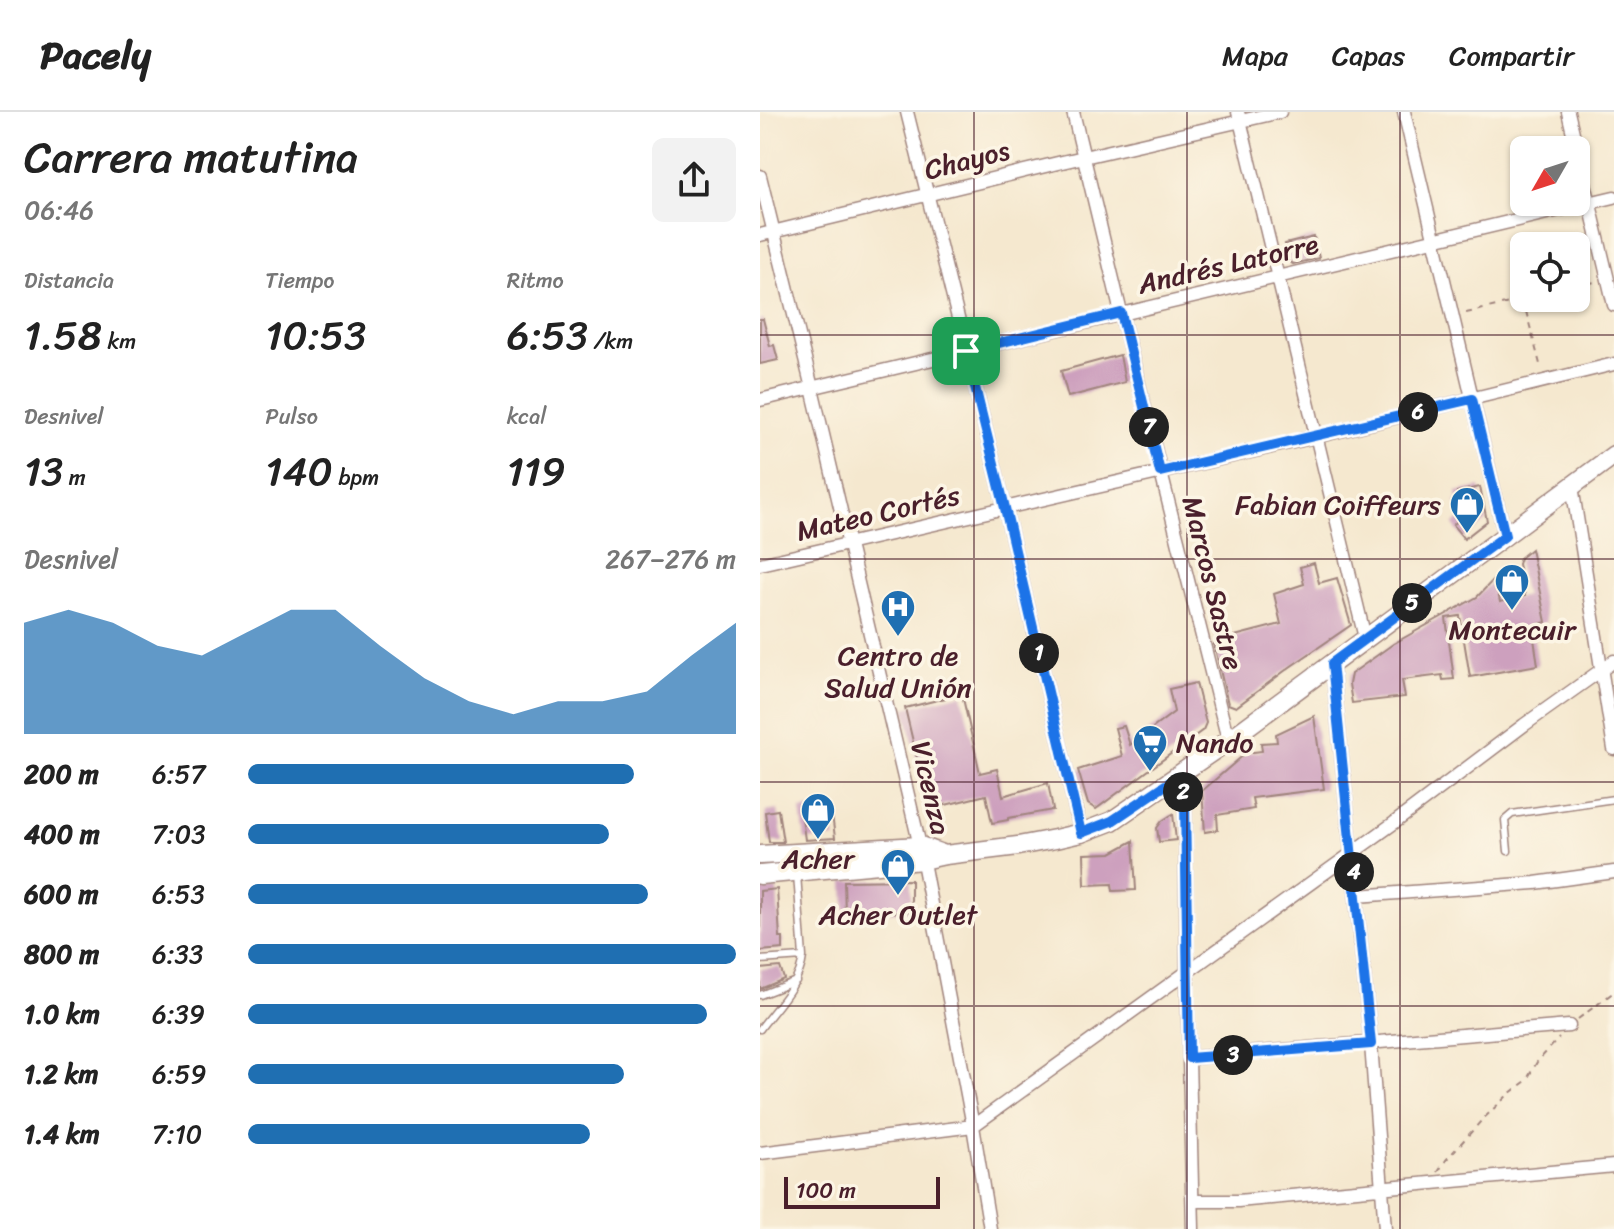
<!DOCTYPE html>
<html lang="es">
<meta charset="utf-8">
<style>
body{margin:0;font-family:Sriracha,sans-serif;background:#f2f2f2;color:#222;height:100vh;display:flex;flex-direction:column;font-size:30px;white-space:nowrap}
*{box-sizing:border-box;margin:0}
p{font-size:26px;color:#767676}
.icon{flex:none;width:44px;height:44px;fill:none;stroke:currentColor;stroke-width:2;stroke-linecap:round;stroke-linejoin:round}
.map{position:relative;flex:1;overflow:hidden}
.panel{display:flex;flex-direction:column;background:#fff;width:760px}
.panel>*{flex:none}
.needle{width:52px;rotate:231deg}
.buttons{position:absolute;left:750px;top:24px;display:grid;gap:16px}
.buttons a{display:grid;place-items:center;width:80px;height:80px;border-radius:12px;background:#fff;box-shadow:0 2px 6px #0004;font-size:40px}
.scale{position:absolute;left:24px;bottom:20px;width:156px;box-sizing:border-box;padding-left:8px;border:4px solid #4a1f2b;border-top:0;font-size:22px;line-height:28px;white-space:nowrap;color:#4a1f2b;-webkit-text-stroke:6px #fcf5e5;paint-order:stroke}
.pin{position:absolute;display:grid;place-items:center;width:68px;height:68px;color:#fff;margin:-34px;border-radius:16px;box-shadow:0 4px 12px #0006}
.km{position:absolute;width:40px;height:40px;margin:-20px;border-radius:50%;background:#222;color:#fff;font-size:22px;line-height:40px;text-align:center}
.round{display:grid;place-items:center;flex:none;width:84px;height:84px;border-radius:12px;background:#f2f2f2}
.summary{display:flex;align-items:center;justify-content:space-between;height:136px;padding:0 24px}
h1{font-size:44px;font-weight:600;line-height:60px}
.metrics{display:grid;grid-template-columns:repeat(3,1fr);gap:12px;height:136px;padding:8px 24px}
.metrics div{display:grid;align-content:center}
.metrics b{font-size:40px;font-weight:600}
.metrics small{font-size:22px;font-weight:400}
.metrics p{font-size:22px}
.chart{height:224px;padding:16px 24px}
.chart p{display:flex;justify-content:space-between}
.chart svg{width:100%;height:144px;margin-top:8px;fill:#1f6fb2;opacity:.7}
ul{padding:0 24px;list-style:none;font-size:26px}
li{display:grid;grid-template-columns:128px 96px 1fr;align-items:center;height:60px}
li i{height:20px;border-radius:10px;background:#1f6fb2}
header{display:flex;align-items:center;gap:48px;box-sizing:border-box;height:112px;padding:0 40px;background:#fff;border-bottom:2px solid #e0e0e0}
header strong{font-size:38px}
nav{display:flex;gap:44px;margin-inline-start:auto;font-size:28px}
main{display:flex;flex:1;min-height:0}
.map>svg:first-child{display:block}
</style>
<header>
<strong>Pacely</strong>
<nav><a>Mapa</a><a>Capas</a><a>Compartir</a></nav>
</header>
<main>
<section class="panel">
<div class="summary"><div><h1>Carrera matutina</h1><p>06:46</p></div><a class="round"><svg class="icon" aria-label="share" viewBox="0 0 24 24"><path d="M12 15V3M7 8l5-5 5 5M5 13v7h14v-7"/></svg></a></div>
<div class="metrics">
<div><p>Distancia</p><b>1.58<small> km</small></b></div>
<div><p>Tiempo</p><b>10:53</b></div>
<div><p>Ritmo</p><b>6:53<small> /km</small></b></div>
</div>
<div class="metrics">
<div><p>Desnivel</p><b>13<small> m</small></b></div>
<div><p>Pulso</p><b>140<small> bpm</small></b></div>
<div><p>kcal</p><b>119</b></div>
</div>
<div class="chart"><p><span>Desnivel</span>267–276 m</p>
<svg viewBox="0 0 160 44" preserveAspectRatio="none"><path d="M0 44V10L10 6L20 10L30 17L40 20L50 13L60 6L70 6L80 17L90 27L100 34L110 38L120 34L130 34L140 31L150 20L160 10V44z"/></svg>
</div>
<ul>
<li><b>200 m</b>6:57<i style="width:79%"></i></li>
<li><b>400 m</b>7:03<i style="width:74%"></i></li>
<li><b>600 m</b>6:53<i style="width:82%"></i></li>
<li><b>800 m</b>6:33<i style="width:100%"></i></li>
<li><b>1.0 km</b>6:39<i style="width:94%"></i></li>
<li><b>1.2 km</b>6:59<i style="width:77%"></i></li>
<li><b>1.4 km</b>7:10<i style="width:70%"></i></li>
</ul>
</section>
<div class="map">
<svg width="854" height="1117" viewBox="0 0 854 1117">
<rect width="100%" height="100%" fill="#fcf5e5"/>
<filter id="ink" filterUnits="userSpaceOnUse"><feTurbulence type="fractalNoise" baseFrequency=".0125" numOctaves="2"/><feDisplacementMap in="SourceGraphic" scale="16" xChannelSelector="R" yChannelSelector="G"/><feConvolveMatrix kernelMatrix="1 2 1 2 8 2 1 2 1" color-interpolation-filters="sRGB"/></filter>
<filter id="wash" filterUnits="userSpaceOnUse"><feTurbulence type="fractalNoise" baseFrequency=".006" numOctaves="4" result="noise"/><feDisplacementMap in="SourceGraphic" scale="32" xChannelSelector="R" yChannelSelector="G"/><feGaussianBlur stdDeviation="1.8" result="paint"/><feColorMatrix in="noise" values="0 0 0 0 0 0 0 0 0 0 0 0 0 0 0 0 0 1.4 0 .05"/><feComposite in="paint" operator="in"/></filter>
<g filter="url(#wash)">
<rect width="100%" height="100%" fill="#f5e8cf"/>
<g id="blocks">
<path fill="#cda0be" d="M554,125L559,146L533,152L529,150L525,132Z
M0,207H3L10,234L14,233L18,248L0,252Z
M360,243L365,270L308,285L301,259Z
M720,375L727,409L704,427L693,413L704,403L695,390L698,388L697,380Z
M771,437L786,510L772,514L778,553L710,565L700,504L686,506L694,567L683,568L682,563L642,568L645,585L592,591L589,572L591,562L633,532L717,485L735,466L740,490L765,484L758,452L760,446Z
M554,451L559,471L577,466L591,513L530,555L476,595L468,592L454,532L472,528L471,525L521,512L514,482L544,472L540,455Z
M436,571L446,611L443,618L336,697L328,692L318,658L362,644L355,616L364,614L370,633L414,600L409,577Z
M202,582L220,661L237,657L243,684L288,671L293,698L248,706V708L232,711L226,683L169,697L145,596Z
M554,604L564,677L492,686L494,697L457,703L458,718L445,720L442,679L486,641L502,639L501,631L517,630L516,622Z
M71,694L75,726L45,728L41,698Z
M18,698L23,730H9L5,700Z
M413,702L416,728L399,730L397,716L402,709Z
M373,729L376,778L353,779L352,772L325,773L324,742L351,741Z
M151,768V800L85,801L84,769Z
M17,777L20,826H23V837L0,839V779Z
M20,855L24,867L0,877V857Z"/>
</g>
</g>
<g filter="url(#ink)">
<use href="#blocks" fill-opacity="0" stroke="#a0847d" stroke-width="2"/>
<g fill="none" stroke-linecap="round" stroke-linejoin="round">
<g stroke="#a0847d" stroke-width="9">
<path id="service" d="M748,739L745,708L752,702L854,687
M0,848L43,845
M0,883L36,869
M0,917C16,895 40,872 43,845L37,762"/>
</g>
<g stroke="#a0847d" stroke-width="15">
<path id="minor" d="M147,0L245,396L321,721
M313,0L361,201L465,616L469,628
M478,0L605,526
M644,0L745,424
M808,0L854,193
M0,64L52,276L160,734L213,1014L230,1117
M0,123L302,50L520,0
M0,288L854,85
M812,374L854,637
M0,452L555,325L854,252
M572,551L611,932L625,1117
M416,666L425,690L427,860L433,1117
M597,784L775,771L854,760
M429,946L809,914
M0,1041L213,1014L634,711L764,613L854,549
M433,1089H478L854,1054"/>
</g>
<g stroke="#a0847d" stroke-width="21">
<path id="primary" d="M0,743L160,734L185,743
M0,763L162,748L185,743L258,734L295,727L321,721L352,709L469,628L854,343"/>
</g>
<path stroke="#a0847d" stroke-width="2" stroke-dasharray="6 6" stroke-linecap="butt" d="M816,174L835,170
M763,188L781,256
M706,201L771,186
M818,907L854,880
M678,1060L686,1048L722,1008L750,981L766,969L777,950L799,926"/>
<use href="#service" stroke="#fff" stroke-width="6"/>
<use href="#minor" stroke="#fff" stroke-width="12"/>
<use href="#primary" stroke="#fff" stroke-width="18"/>
</g>
</g>
<g fill="none" stroke-linecap="round" stroke-linejoin="round" filter="url(#ink)">
<g stroke="#fff" stroke-width="16">
<path id="route" d="M361,201L400,360L712,287L745,424L572,551L611,932L429,946L425,690L416,666L352,709L321,721L245,396L206,239Z"/>
</g>
<use href="#route" stroke="#1a73e8" stroke-width="10"/>
</g>
<path fill="none" stroke="#4a1f2b" stroke-width="2" stroke-opacity="0.55" d="M214,0V1117M427,0V1117M640,0V1117M0,223H854M0,447H854M0,670H854M0,894H854"/>
<defs>
<g id="shop-pin" transform="scale(1.8)"><path d="M0 17L-7.5 6A9.5 9.5 0 1 1 7.5 6Z" fill="#1f6fb2" stroke="#fcf5e5"/><path d="M-5-2.5h2.3a2.7 3.5 0 0 1 5.4 0H5L5.5 6h-11ZM-1.5-2.5h3a1.5 2.3 0 0 0-3 0Z" fill="#fff"/></g>
<g id="hospital-pin" transform="scale(1.8)"><path d="M0 17L-7.5 6A9.5 9.5 0 1 1 7.5 6Z" fill="#1f6fb2" stroke="#fcf5e5"/><path d="M-5-5h3v3.5h4V-5h3V5h-3V1.5h-4V5h-3Z" fill="#fff"/></g>
<g id="supermarket-pin" transform="scale(1.8)"><path d="M0 17L-7.5 6A9.5 9.5 0 1 1 7.5 6Z" fill="#1f6fb2" stroke="#fcf5e5"/><path d="M-6-5.5h2.5l.6 2H6L4.5 2H-2.5L-4.4-4H-6ZM-1.5 3.2a1.3 1.3 0 1 0 .1 0ZM3 3.2a1.3 1.3 0 1 0 .1 0Z" fill="#fff"/></g>
</defs>
<g fill-rule="evenodd">
<use href="#shop-pin" x="707" y="392"/>
<use href="#shop-pin" x="752" y="469"/>
<use href="#hospital-pin" x="138" y="495"/>
<use href="#supermarket-pin" x="390" y="630"/>
<use href="#shop-pin" x="58" y="698"/>
<use href="#shop-pin" x="138" y="754"/>
</g>
<g text-anchor="middle" dominant-baseline="central" stroke-width="7" stroke-linejoin="round" paint-order="stroke">
<g font-size="28" fill="#4a1f2b" stroke="#fcf5e5">
<text transform="translate(207 48) rotate(-14)">Chayos</text>
<text transform="translate(468 152) rotate(-13)">Andrés Latorre</text>
<text transform="translate(118 401) rotate(-13)">Mateo Cortés</text>
<text transform="translate(453 471) rotate(76)">Marcos Sastre</text>
<text transform="translate(171 676) rotate(77)">Vicenza</text>
</g>
<g font-size="28" fill="#4a1f2b" stroke="#fcf5e5">
<text x="681" y="392" text-anchor="end">Fabian Coiffeurs</text>
<text x="752" y="517">Montecuir</text>
<text x="138" y="543">Centro de<tspan x="138" dy="32">Salud Unión</tspan></text>
<text x="416" y="630" text-anchor="start">Nando</text>
<text x="58" y="746">Acher</text>
<text x="138" y="802">Acher Outlet</text>
</g>
</g>
</svg>
<div class="buttons">
<a><svg class="needle" viewBox="-14 -14 28 28"><path d="M0-13l5 13h-10z" fill="#e53935"/><path d="M0 13l5-13h-10z" fill="#767676"/></svg></a>
<a><svg class="icon" aria-label="locate" viewBox="0 0 24 24"><circle cx="12" cy="12" r="6"/><path d="M12 2v4M12 18v4M2 12h4M18 12h4"/></svg></a>
</div>
<div class="scale">100 m</div>
<div class="pin" style="left:206px;top:239px;background:#1e9e55"><svg class="icon" aria-label="arrive" viewBox="0 0 24 24"><path d="M6 21V4h12l-3 4 3 4H6"/></svg></div>
<b class="km" style="left:279px;top:541px">1</b>
<b class="km" style="left:423px;top:680px">2</b>
<b class="km" style="left:473px;top:943px">3</b>
<b class="km" style="left:594px;top:760px">4</b>
<b class="km" style="left:652px;top:491px">5</b>
<b class="km" style="left:658px;top:300px">6</b>
<b class="km" style="left:389px;top:315px">7</b>
</div>
</main>
